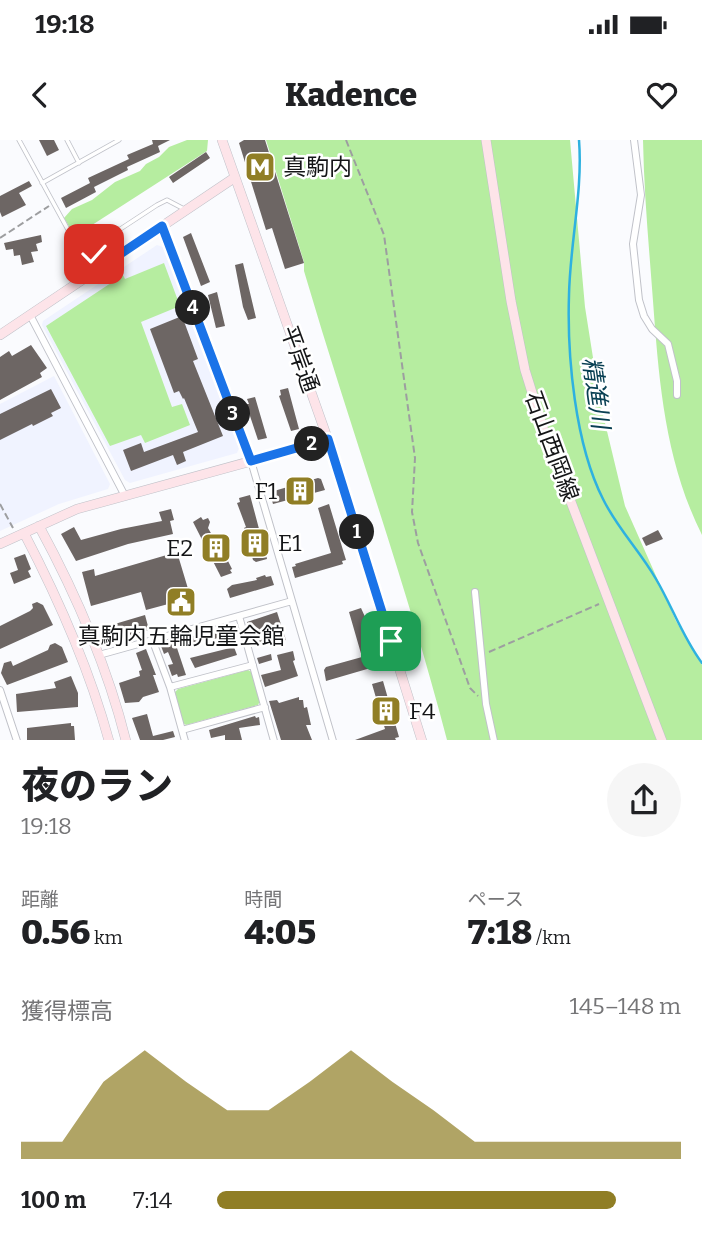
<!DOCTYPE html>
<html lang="ja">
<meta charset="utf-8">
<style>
body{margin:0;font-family:Bitter,"Noto Sans JP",serif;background:#f6f6f6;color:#202124;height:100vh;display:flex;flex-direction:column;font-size:26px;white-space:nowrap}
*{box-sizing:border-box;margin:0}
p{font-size:23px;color:#757577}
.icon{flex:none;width:38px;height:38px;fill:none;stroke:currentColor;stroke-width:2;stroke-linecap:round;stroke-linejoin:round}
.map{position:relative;height:600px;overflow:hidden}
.panel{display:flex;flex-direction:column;background:#fff;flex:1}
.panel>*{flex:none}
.pin{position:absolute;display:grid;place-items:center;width:60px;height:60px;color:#fff;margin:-30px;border-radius:14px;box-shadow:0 4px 10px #0006}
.km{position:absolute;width:35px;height:35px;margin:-18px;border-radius:50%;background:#222;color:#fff;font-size:19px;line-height:35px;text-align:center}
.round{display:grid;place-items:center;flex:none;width:74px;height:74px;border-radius:37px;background:#f6f6f6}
.head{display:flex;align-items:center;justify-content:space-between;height:119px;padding:0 21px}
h1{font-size:38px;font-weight:800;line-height:52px}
.stats{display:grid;grid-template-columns:repeat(3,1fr);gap:10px;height:119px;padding:7px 21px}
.stats div{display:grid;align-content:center}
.stats b{font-size:35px;font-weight:800}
.stats small{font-size:19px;font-weight:400}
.stats p{font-size:19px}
.chart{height:196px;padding:14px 21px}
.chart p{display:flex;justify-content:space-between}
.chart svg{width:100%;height:126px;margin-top:7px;fill:#907e25;opacity:.7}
ul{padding:0 21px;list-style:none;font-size:23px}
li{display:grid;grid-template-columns:112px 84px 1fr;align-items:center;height:52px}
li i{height:18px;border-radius:9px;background:#907e25}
.status{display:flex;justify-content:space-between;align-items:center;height:49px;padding:0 35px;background:#fff;direction:ltr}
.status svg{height:19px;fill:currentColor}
header{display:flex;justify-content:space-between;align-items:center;height:91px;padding:0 21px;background:#fff;font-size:32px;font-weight:800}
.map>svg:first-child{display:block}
</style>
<div class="status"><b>19:18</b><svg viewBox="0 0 49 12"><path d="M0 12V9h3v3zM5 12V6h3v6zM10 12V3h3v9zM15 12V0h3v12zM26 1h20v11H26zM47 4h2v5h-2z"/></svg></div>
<header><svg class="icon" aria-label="back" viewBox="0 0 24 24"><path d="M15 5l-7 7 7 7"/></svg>Kadence<svg class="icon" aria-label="heart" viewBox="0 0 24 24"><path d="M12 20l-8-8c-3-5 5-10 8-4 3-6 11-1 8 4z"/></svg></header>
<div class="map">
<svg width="702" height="601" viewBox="0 0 702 601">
<rect width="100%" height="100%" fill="#fafbfe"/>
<path fill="#f0f3ff" d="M157,105L163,107L239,308L237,313L130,343L125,340L42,185L43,181Z
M54,236L110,344L108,349L59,364L0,391V264Z"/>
<path fill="#b6eda0" d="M187,0H208L207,11L75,96L64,78L72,69L92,60L115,42L140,31L146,24L159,17L169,7Z
M266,0H570L585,167L600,262L625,366L676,481L702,525V600H447C406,442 350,288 304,131V122Z
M643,0H702V395C665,321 659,242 653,161C649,107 644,54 643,0Z
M164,123L180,166L141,182L172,267L182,264L190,285L145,303L141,295L110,306L46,186L123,135L125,139Z
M248,530L252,532L260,561L258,565L186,585L183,583L175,552L178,549Z"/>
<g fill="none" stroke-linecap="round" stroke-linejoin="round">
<path stroke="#2eb1e0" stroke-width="2.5" d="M579,0C583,51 570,103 569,155C567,216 575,304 603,359C617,388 640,411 656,439C672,466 683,498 702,523"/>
</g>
<path fill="#6d6664" d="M39,0H54L59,10L47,16Z
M152,0H170L158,6L160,12L127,27L128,30L94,47L96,52L66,68L61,58L90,43L88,38L129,19L127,15L153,4Z
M244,0H265L304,123L285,129L272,88L266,90L239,3Z
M206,12L210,18L173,43L169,37Z
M29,41L32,46L19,53L26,65L2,77L0,72V56Z
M191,93L210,142L201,146L183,97Z
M41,95L42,102L36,104L38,111L31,112L34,122L22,125L20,115L14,116L13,109L6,110L4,103Z
M243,123L256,178L248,180L243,167L235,125Z
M217,152L225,186L216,188L208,155Z
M182,176L198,219L193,221L223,296L183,312L186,321L177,325L173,315L131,331L123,310L141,303L144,312L198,292L184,258L183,259L179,251L174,253L150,189Z
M31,205L47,228L40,233L42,237L0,260V217L9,211L12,216Z
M288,248L299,289L291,291L279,256L281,255L280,250Z
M51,249L61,268L51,273L53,276L33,286L32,284L0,300V274Z
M255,257L267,298L258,300L246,264H249L247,259Z
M318,338L321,339L325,350L273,364L270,354L274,351Z
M250,355L267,419L256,422L253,420L244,388L246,387L237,363L240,362L239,358Z
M329,364L346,420L342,421L343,424L295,438L292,427L296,426L295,424L331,413L318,368Z
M171,369L174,380L170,381L173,394L128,404L76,421L61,394L74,387L81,400L121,389L162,381L159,372Z
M201,377L203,380L208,378L210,382L208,388L216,402L218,401L232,429L230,430L232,433L221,437L193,382Z
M658,390L663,399L646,406L642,398Z
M177,412L195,472L175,477L172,463L146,470L141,452L91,466L82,432L94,429L95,436Z
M25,414L31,429L28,431L31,437L14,444L10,433L18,430L14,418Z
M265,435L266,437L271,436L274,445L230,458L227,449L232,445L257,440L256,438Z
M37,462L43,465L53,485L0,509V486L30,471L33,468L32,464Z
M361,468L366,479L377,524L373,525L374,527L326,541L324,530L326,527L362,517L349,472Z
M277,472L286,500L275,503L274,500L253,506L247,482Z
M145,475L149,490L113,501L108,486Z
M229,487L232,494L214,499L185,506L182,499Z
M175,502L186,535L178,537L177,534L172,536L168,525L173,524L168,512L164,514L161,506Z
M55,503L62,507L68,522L7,545L1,533L4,523L11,521L13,526L48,510L50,505Z
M234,507L237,515L195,528L190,518Z
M146,509L156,535H153L159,552L143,557L139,562L125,563L119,543L140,536L139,531L142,530L136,513Z
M293,511L295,520L293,521L298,536L265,547L261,535L281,530L277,515Z
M271,514L272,520L259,524L257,518Z
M71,536L78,553V567L17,572L16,554L56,548L54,542Z
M383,541L399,597L395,598L396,600H355L385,589L372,544Z
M299,557V560H303L304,568L307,567L311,585H306L312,600H281L269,561L277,560L279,563Z
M147,574L153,596L173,591L175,597L163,600H140L132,578Z
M255,576L256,578L259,577L260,585L239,588L242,600H225V595L211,598L209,590Z
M71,583V586H74L75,600H27V588Z"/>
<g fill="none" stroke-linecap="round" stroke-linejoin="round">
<g stroke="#c0c2c9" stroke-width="5">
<path id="lane" d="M19,0L78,108
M67,0L79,23
M42,43L119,0
M98,127L95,114L96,105L157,65L167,60L186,70"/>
</g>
<g stroke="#c0c2c9" stroke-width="8">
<path id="street" d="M634,0L641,55L633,104L639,160L644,176L652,189L668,204L677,241V255
M162,86L251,321L333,601
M30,175L125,356
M475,452L486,564L494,601
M239,476L274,601
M152,499L170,547L185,601
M99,515L292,461
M170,547L253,525
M0,550L17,601
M182,590L265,567"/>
</g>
<g stroke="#c0c2c9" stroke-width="10">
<path id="secondary" d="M222,0L328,300L422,601
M486,0L511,161L525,230L544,291L662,601
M0,195L234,38
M39,386C76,454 107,525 126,601
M24,393C59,460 89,527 109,601
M0,404L77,369L328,300"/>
</g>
<path stroke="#9d9ea0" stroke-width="2" stroke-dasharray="7 3.5" stroke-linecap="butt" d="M346,0L384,95L415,318L412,372L418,403L470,548L478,556
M0,98L49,66
M0,364L13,388
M489,512L599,464"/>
<use href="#lane" stroke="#fff" stroke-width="3.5"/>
<use href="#street" stroke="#fff" stroke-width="6"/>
<use href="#secondary" stroke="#fde4e9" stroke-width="9"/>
</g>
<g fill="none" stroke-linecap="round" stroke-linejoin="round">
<g stroke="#fff" stroke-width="14">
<path id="route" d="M94,114L98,129L162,86L251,321L328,299L391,501"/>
</g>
<use href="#route" stroke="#1a73e8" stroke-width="9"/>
</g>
<defs>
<g id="metro-square" transform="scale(1.575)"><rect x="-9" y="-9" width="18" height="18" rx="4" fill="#907e25" stroke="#fff"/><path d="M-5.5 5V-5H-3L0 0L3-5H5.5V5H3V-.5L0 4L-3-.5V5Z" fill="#fff"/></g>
<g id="building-square" transform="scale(1.575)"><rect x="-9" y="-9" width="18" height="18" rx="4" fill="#907e25" stroke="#fff"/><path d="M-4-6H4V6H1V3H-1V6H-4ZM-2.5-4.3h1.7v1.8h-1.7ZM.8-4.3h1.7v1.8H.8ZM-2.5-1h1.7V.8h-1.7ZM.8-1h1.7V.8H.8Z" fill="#fff"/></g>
<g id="civic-square" transform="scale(1.575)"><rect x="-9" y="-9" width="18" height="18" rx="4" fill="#907e25" stroke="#fff"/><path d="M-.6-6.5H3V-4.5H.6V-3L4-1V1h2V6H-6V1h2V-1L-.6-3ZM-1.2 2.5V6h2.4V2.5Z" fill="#fff"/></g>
</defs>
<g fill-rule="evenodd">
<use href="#metro-square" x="260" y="27"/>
<use href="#building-square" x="300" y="351"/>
<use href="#building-square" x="255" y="403"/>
<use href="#building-square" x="216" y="408"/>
<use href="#civic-square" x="181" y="462"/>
<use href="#building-square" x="386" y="571"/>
</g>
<g text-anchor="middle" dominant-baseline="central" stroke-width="5" stroke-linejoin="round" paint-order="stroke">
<g font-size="23" fill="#141517" stroke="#fff" text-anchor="start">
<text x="283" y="27">真駒内</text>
<text x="277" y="351" text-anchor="end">F1</text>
<text x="278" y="403">E1</text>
<text x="193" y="408" text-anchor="end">E2</text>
<text x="181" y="496" text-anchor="middle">真駒内五輪児童会館</text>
<text x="409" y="571">F4</text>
</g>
<g font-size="23" fill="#141517" stroke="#fff">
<text transform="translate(300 219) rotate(70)">平岸通</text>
<text transform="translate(552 306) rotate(70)">石山西岡線</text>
</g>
<g font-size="24" font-style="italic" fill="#094053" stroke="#fff">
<text transform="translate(596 253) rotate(82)">精進川</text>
</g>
</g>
</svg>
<div class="pin" style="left:391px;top:501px;background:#1e9e55"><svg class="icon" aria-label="arrive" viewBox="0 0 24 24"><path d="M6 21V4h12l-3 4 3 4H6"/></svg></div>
<div class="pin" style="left:94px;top:114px;background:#d93025"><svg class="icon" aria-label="check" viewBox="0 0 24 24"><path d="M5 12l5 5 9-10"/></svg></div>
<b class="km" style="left:357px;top:392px">1</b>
<b class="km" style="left:312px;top:304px">2</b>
<b class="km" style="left:233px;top:274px">3</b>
<b class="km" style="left:193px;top:168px">4</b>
</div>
<section class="panel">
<div class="head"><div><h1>夜のラン</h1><p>19:18</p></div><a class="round"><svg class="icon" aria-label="share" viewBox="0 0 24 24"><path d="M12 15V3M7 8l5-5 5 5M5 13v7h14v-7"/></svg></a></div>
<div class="stats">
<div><p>距離</p><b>0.56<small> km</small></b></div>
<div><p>時間</p><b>4:05</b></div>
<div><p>ペース</p><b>7:18<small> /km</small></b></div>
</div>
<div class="chart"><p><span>獲得標高</span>145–148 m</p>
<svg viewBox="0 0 160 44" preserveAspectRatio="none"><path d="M0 44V38L10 38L20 17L30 6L40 17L50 27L60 27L70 17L80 6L90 17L100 27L110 38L120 38L130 38L140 38L150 38L160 38V44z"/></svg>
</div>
<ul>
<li><b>100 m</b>7:14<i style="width:86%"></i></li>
</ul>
</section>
